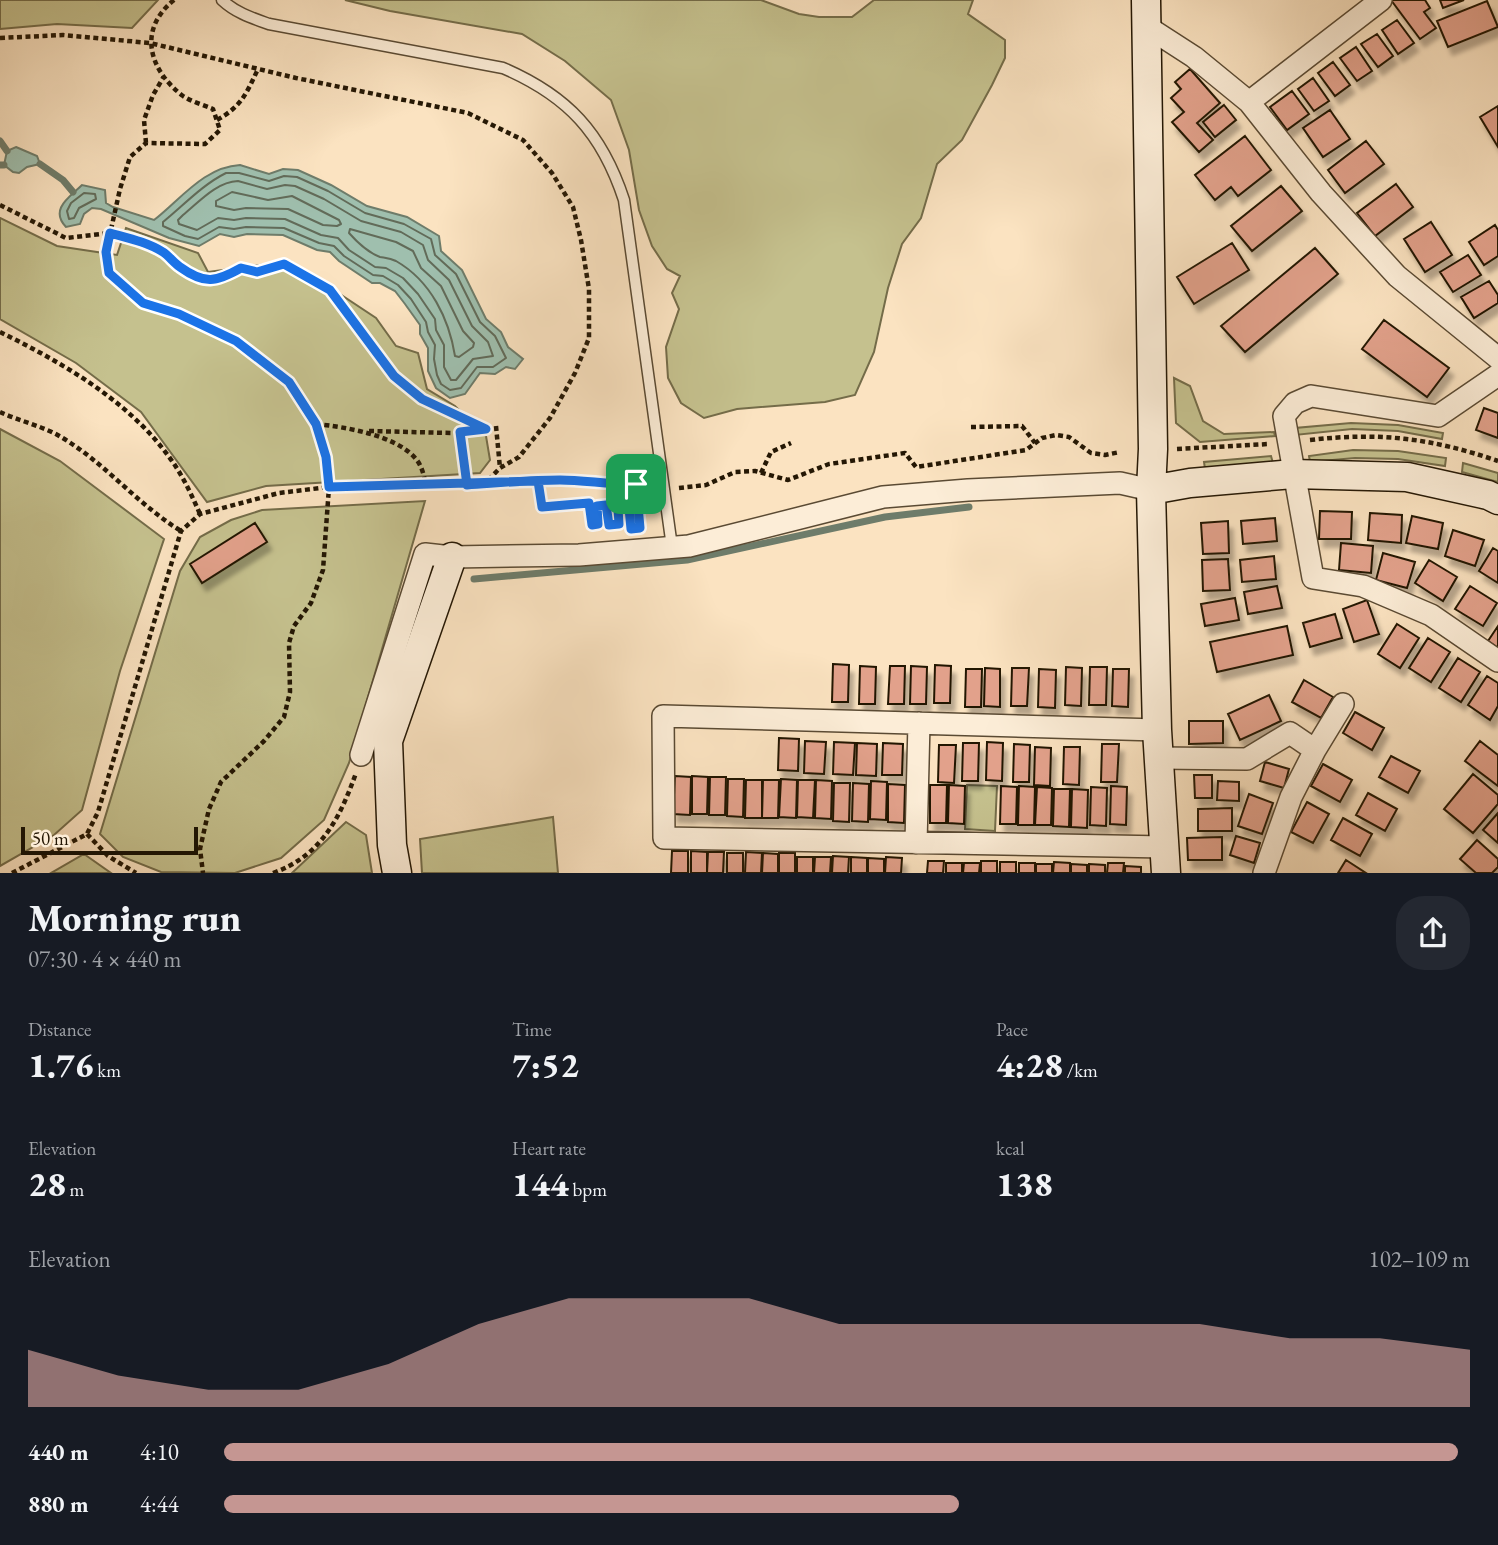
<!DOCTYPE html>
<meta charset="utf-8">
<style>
body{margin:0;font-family:"EB Garamond",serif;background:#242831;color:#f1f3f6;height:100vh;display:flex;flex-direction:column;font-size:26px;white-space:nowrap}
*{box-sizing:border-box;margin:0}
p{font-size:23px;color:#9ea1a6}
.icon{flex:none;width:38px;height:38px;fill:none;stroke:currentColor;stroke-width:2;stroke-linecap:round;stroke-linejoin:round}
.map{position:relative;height:873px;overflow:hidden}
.side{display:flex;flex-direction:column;background:#171b24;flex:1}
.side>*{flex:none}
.scale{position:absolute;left:21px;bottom:18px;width:177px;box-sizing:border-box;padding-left:7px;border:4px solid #241704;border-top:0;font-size:19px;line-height:24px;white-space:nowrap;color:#241704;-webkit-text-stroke:5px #fcedd7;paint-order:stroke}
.pin{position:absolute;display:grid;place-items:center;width:60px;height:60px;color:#fff;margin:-30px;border-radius:14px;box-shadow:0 4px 10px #0006}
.round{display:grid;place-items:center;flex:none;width:74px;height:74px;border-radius:28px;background:#242831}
.head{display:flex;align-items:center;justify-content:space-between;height:119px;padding:0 28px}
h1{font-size:38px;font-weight:800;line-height:52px}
.metrics{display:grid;grid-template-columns:repeat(3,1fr);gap:10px;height:119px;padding:7px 28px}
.metrics div{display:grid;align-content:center}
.metrics b{font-size:35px;font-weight:800}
.metrics small{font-size:19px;font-weight:400}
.metrics p{font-size:19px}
.chart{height:196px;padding:14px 28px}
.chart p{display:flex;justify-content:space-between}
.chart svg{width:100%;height:126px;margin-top:7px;fill:#c59692;opacity:.7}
ul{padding:0 28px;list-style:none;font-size:23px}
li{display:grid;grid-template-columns:112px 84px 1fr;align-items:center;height:52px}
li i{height:18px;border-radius:9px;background:#c59692}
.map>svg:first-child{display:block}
</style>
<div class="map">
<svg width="1498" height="873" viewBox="0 0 1498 873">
<defs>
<filter id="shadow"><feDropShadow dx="4.5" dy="8" stdDeviation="2" flood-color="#0004"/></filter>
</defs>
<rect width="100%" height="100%" fill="#fbe3c1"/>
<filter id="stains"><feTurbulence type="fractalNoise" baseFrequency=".00286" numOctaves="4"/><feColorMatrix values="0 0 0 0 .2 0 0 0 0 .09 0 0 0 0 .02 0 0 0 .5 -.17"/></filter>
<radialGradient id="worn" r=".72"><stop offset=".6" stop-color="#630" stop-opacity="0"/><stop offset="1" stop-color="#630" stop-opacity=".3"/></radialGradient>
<path fill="#c5c18e" stroke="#746c49" stroke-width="2" d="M0,0H158L132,28L57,24L0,29Z
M345,0H761L799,14L819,17H852L874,0H973L968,14L1005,40V58L992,85L962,140L937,164L921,218L902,244L888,288L874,352L855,395L825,402L737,409L704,418L681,403L668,378L666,347L679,309L672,293L680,276L667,269L652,246L639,210L629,150L611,100L565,61L522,34L390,11Z
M0,218L57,246L117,255L126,228L198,253L208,272L290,261L376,318L396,346L418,353L427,389L455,406L486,436L490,460L480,473L266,486L207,502L141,412L76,363L0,319Z
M1174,378L1190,386L1203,421L1224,434L1274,432L1275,436L1200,442L1176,423Z
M1351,423L1398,425L1443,433L1442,439L1398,431L1352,429L1295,435V428Z
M0,429L60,461L164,539L120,671L82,810L54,835L0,866Z
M1353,450L1398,451L1446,458L1445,466L1398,459L1355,458L1310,462L1309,456Z
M1271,456L1273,463L1205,469L1204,462Z
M1463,463L1498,473V482L1462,472Z
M425,501L349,763L324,820L281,858L235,873L161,872L123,857L100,834L180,571L200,537L231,520L262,510Z
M967,785L997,786L995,831L965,829Z
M553,817L558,873H422L420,839Z
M346,822L366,835L372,873H292Z
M84,854L111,873H51Z"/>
<path fill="#9fbfae" stroke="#6e7c6a" stroke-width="2" d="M16,147L37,156L40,164L27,167L19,173L13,172L4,165L7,151Z
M240,165L269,174L283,169L298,170L331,185L367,206L407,217L439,236L441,251L462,270L486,319L501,332L508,347L523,359L515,369L506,367L495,374L480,373L465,394L450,398L436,388L428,371V348L420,334V325L405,304L395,291L380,283H372L339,261L330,252L317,250L283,235L247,234L234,237L220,234L199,246L169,238L101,209L92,208L84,214L80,224L66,227C49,209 70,197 82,185L105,190L106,203L113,207L154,220C181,199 204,167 240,165Z"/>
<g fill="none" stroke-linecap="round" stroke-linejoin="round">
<path stroke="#626b59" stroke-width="2" d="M226,173H239L269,181L284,176L297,177L328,191L365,213L404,224L431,239L435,255L456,274L480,322L495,336L506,358L493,367H477L461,388L450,390L441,384L437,375L434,359L435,345L428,332L426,322L411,299L398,285L383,276L373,275L344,256L334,246L319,243L284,228L246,227L234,229L219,227L198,239L185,236L163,226V222C184,205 202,185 226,173Z
M238,181L267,189L285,185L295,186L324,199L361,221L401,232L423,245L428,260L449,280L472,326L488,342L493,356L473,359L456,380H451L444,367V345L436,330L435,319L418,294L403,278L386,268L375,267L349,250L338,238L321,235L285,219L246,218L234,220L218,218L197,230L179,224L178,220L183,215C199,202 216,182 238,181Z
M232,192L268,200L292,196L339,220L341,224L337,226L323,225L288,209L246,208L234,210L216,206V201Z
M84,193L95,194L96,199L79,208L74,218L69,219L67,211L71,203Z
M350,229L396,242L413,251L421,268L441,286L463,331L474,343L473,347L459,357L455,356C449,319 431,281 396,261C390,258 386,258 380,257C369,253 357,242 349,233Z"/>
<path stroke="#6e7c6a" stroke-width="7" d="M0,141L7,151
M40,164L63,180L73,192
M0,165H4
M474,579L687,560L885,517L969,507"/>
</g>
<path fill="#e2a18b" stroke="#241704" stroke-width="2" filter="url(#shadow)" d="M1391,0H1425L1430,8L1424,12L1436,28L1420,39Z
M1440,0H1464L1443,8Z
M1487,1L1498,27L1448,47L1437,21Z
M1397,20L1414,43L1398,54L1382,30Z
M1377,34L1393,56L1378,67L1361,44Z
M1356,47L1372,71L1357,81L1340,58Z
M1333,62L1350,85L1335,96L1318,73Z
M1190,69L1220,103L1197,123L1213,140L1199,152L1172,122L1184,112L1171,98L1181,89L1175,82Z
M1313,78L1329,101L1314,111L1298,89Z
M1292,91L1309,114L1287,130L1270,107Z
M1224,105L1236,120L1215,137L1203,122Z
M1498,106V147L1480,117Z
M1330,110L1350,139L1323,157L1303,128Z
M1245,136L1271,170L1238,196L1231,187L1215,200L1195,175Z
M1366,141L1384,164L1345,193L1328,170Z
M1396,184L1413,207L1375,236L1357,213Z
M1281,186L1302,211L1252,251L1231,226Z
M1431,222L1452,255L1425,272L1404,239Z
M1495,225L1498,230V256L1484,265L1469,242Z
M1232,243L1249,270L1194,304L1177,277Z
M1315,248L1338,274L1245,352L1221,326Z
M1468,255L1481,275L1453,292L1440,272Z
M1489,281L1498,295V303L1474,318L1461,297Z
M1384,320L1449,368L1427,397L1362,349Z
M1484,408L1498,413V438L1476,430Z
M1320,511L1352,512L1351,539H1319Z
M1370,513L1402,515L1401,543L1368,540Z
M1412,516L1443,523L1438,549L1406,543Z
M1275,518L1277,541L1243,544L1241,521Z
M1228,521L1229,553L1203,554L1201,523Z
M255,523L267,542L202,583L190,564Z
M1453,530L1484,540L1475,566L1445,556Z
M1341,543L1373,546L1371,573L1339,570Z
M1493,548L1498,551V583L1479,571Z
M1383,553L1415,562L1407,588L1376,580Z
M1274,556L1276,579L1242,582L1240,560Z
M1228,559L1230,590L1203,591L1202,560Z
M1429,560L1457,577L1443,601L1415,583Z
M1277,586L1282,608L1248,614L1244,592Z
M1470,586L1497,603L1483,626L1455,609Z
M1235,598L1239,620L1205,626L1201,604Z
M1367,600L1379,634L1354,642L1343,609Z
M1335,614L1342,638L1310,647L1303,623Z
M1397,624L1419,638L1400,668L1378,654Z
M1287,626L1293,655L1217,672L1210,642Z
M1498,626V648L1488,641Z
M1428,638L1450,652L1431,682L1409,668Z
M1458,658L1480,672L1461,702L1439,688Z
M833,664L849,665L848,702H832Z
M935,665L951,666L950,703H934Z
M860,666L876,667L875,704H859Z
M890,666H905L904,704H888Z
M911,666L927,667L926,704H910Z
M1066,667L1082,668L1081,706L1065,705Z
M1090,667H1107L1106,705H1089Z
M985,668L1000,669V707L984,706Z
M1012,668H1029L1027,706H1011Z
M966,669H982L981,707H965Z
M1039,669L1056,670L1055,708L1038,707Z
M1113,669H1129L1128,707L1112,706Z
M1487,676L1498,683V706L1490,720L1468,705Z
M1304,680L1333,697L1321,718L1292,702Z
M1269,695L1281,721L1240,740L1228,714Z
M1355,712L1384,728L1372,750L1343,733Z
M1189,721H1223V743L1189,744Z
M779,738L799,739L798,771L778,770Z
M805,741L826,742L824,774L804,773Z
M1480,741L1498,755V786L1465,761Z
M834,742L855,743L853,775L833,774Z
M987,742L1003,743L1002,781L986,780Z
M857,743L877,744L876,776L856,775Z
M883,743L903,744L902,775H882Z
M963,743H979L978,781H962Z
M1014,744L1030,745L1029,782H1013Z
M1102,744H1119L1117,782H1101Z
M939,745H956L954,783L938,782Z
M1035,747L1051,748L1050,786L1034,785Z
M1064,747H1080L1079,785L1063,784Z
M1391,756L1420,771L1408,793L1379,777Z
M1265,762L1289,769L1284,788L1260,781Z
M1323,764L1352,780L1340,802L1311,786Z
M1473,774L1498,795V804L1473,833L1444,809Z
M1194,775H1212V798H1195Z
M675,776L691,777L690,815L673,814Z
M692,776L708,777L707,814H692Z
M710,777H726L725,815H709Z
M728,779H744L743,817L727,816Z
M781,779L797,780L796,818L779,817Z
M746,780H762V818H745Z
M763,780H779L778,818H762Z
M798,780H815L813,818L797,817Z
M816,780L832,781L831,819L815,818Z
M871,781L887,782L886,820L870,819Z
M1218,781L1239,782V801L1217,800Z
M834,783H850L849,822L833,821Z
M853,783L869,784L868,822L852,821Z
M888,784L905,785L904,823L888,822Z
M930,785H947L946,823H930Z
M949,785L965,786L964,824L948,823Z
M1001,786L1017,787L1016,824H1000Z
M1019,786L1035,787L1034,825H1018Z
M1111,786L1127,787L1126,825L1110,824Z
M1037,787L1052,788L1051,825H1035Z
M1091,787L1107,788L1106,826L1090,825Z
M1054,789H1070L1069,827L1053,826Z
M1072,789L1088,790L1087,828L1071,827Z
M1368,793L1397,809L1385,831L1356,815Z
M1249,794L1273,803L1262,834L1238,826Z
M1307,802L1329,814L1313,843L1291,832Z
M1232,808V831H1198V809Z
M1498,813V843L1483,830Z
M1343,818L1372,834L1360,856L1331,840Z
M1236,836L1260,843L1254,863L1230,855Z
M1222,837V860H1188L1187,838Z
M1477,840L1498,859V867L1492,873H1476L1460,859Z
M672,851H688V873H671Z
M691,851L707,852V873H691Z
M708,852H724L723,873H707Z
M746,852L762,853L761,873H745Z
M727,853H743V873H727Z
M763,853L778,854V873H762Z
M779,853H795V873H779Z
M833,856L849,857L848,873H832Z
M797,857H813V873H797Z
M815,857H831L830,873H814Z
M851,857L867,858V873H851Z
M886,857L902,858L901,873H885Z
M868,858L884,859V873H868Z
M1346,860L1366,873H1338Z
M928,861H944L943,873H927Z
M981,861H997V873H981Z
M1000,862H1016V873H1000Z
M1054,862L1070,863V873H1053Z
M946,863H962V873H946Z
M964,863H980L979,873H963Z
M1019,863H1035V873H1019Z
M1108,863H1124L1123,873H1107Z
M1036,864H1052V873H1036Z
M1071,864L1087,865V873H1071Z
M1089,864L1105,865V873H1089Z
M1125,866L1141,867V873H1125Z"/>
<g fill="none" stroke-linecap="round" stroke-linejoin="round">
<g stroke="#5a4a33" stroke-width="13">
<path id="lane" d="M222,0C236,13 252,18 269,24L503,68C568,96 602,133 624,200L672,547"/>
</g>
<g stroke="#5a4a33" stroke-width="24">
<path id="street" d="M1146,26L1194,57L1249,102L1321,193L1397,276L1498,358
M1249,102L1381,0
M1498,375L1438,416L1311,396L1295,403L1284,416L1313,578L1363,586L1431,615L1498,661
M1157,730L663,716L664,838L1165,847
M361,755L425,554L452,557L579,555L689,546L883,497L968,490L1120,483L1151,490
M1160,758L1247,759L1290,733L1315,750
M916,843L919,723
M1264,873L1291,797L1315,750L1343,704"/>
</g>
<g stroke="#241704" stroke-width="31">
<path id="secondary" d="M1146,0L1153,449L1151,490L1157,730L1166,873
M1151,490L1190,483L1293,474L1407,477L1488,495L1498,500
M397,873L392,845L388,741L452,557"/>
</g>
<path stroke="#241704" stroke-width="4.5" stroke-dasharray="5 3.5" stroke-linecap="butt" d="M174,0C137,30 149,70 183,96C192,102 204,105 213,109L220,130L205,144L146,143L130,157L120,189L106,252L109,273L143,303L179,314L236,341L289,382L316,424L326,457L329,487L323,570L311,603L294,626L289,643L290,692L284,717L264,741L221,782L209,809L200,849L203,873
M0,38L63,35L150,43L296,78L468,113L523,140L552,173L573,207L581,240L589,289V338L575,373L550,418L519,457L500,468L484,484
M217,120C242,106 246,94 258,69
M146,143L144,120L153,95L163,78
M0,205L66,238L110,233L140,241L163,252L180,267L202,279L220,280L241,268L257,272L284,264L330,290L394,376L422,399L486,429
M0,332C63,363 131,402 172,461C184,478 192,496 200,514
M0,412C19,421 43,426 61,437C104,462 137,504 181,531
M316,424C345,427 396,435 416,459C422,466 424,476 426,485
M496,426L500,468
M971,427L1022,426L1035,443
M369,431L451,433L486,429
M460,432L467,485
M1310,440C1380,432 1431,438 1498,461
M1177,449L1269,444
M761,473L771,452L791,443
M538,481L542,507L589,503L592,525L598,524L597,506L606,505L609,525L619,524L618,509L630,508L631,529L640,528L636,484
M679,488L706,485L735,472L755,471L788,480L829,464L905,453L916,467L1026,450L1042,438L1056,435L1069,437L1091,453L1105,455L1120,452
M87,834L108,856L136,873
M12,873L87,834L98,812L181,531L200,514L279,493L329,487L467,485L562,480L614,484L647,483
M273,873C321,856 340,818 356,773"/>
<use href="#lane" stroke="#fcedd7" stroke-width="10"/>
<use href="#street" stroke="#fcedd7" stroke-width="21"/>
<use href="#secondary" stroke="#fcedd7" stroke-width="28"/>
</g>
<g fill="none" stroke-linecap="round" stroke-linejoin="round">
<g stroke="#fff" stroke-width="14">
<path id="route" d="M636,484C611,485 585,480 560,480C529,480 498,483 467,485L460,432L486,429L422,399L394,376L330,290L284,264L257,272L241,268C216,282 205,285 180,267C174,263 169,256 163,252C147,242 128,238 110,233L106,252L109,273L143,303L179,314L236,341L289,382L316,424L326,457L329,487L538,481L542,507L589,503L592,525L598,524L597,506L606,505L609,525L619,524L618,509L629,508L631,529L640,528L636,484"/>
</g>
<use href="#route" stroke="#1a73e8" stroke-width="9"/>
</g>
<rect width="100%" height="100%" filter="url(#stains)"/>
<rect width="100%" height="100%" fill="url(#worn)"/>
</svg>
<div class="scale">50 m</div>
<div class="pin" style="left:636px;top:484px;background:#1e9e55"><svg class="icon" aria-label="arrive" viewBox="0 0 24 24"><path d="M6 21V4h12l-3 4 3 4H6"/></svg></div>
</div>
<section class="side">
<div class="head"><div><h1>Morning run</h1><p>07:30 · 4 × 440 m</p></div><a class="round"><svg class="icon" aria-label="share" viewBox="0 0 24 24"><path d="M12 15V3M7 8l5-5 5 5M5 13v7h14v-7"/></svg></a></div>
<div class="metrics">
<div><p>Distance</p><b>1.76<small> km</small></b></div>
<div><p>Time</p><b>7:52</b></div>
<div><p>Pace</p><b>4:28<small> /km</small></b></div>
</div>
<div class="metrics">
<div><p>Elevation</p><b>28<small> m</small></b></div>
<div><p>Heart rate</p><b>144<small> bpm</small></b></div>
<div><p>kcal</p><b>138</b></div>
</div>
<div class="chart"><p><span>Elevation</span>102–109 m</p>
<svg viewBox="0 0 160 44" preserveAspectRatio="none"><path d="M0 44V24L10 33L20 38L30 38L40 29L50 15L60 6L70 6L80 6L90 15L100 15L110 15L120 15L130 15L140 20L150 20L160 24V44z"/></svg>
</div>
<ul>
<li><b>440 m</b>4:10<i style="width:99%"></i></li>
<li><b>880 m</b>4:44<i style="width:59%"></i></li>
</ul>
</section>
